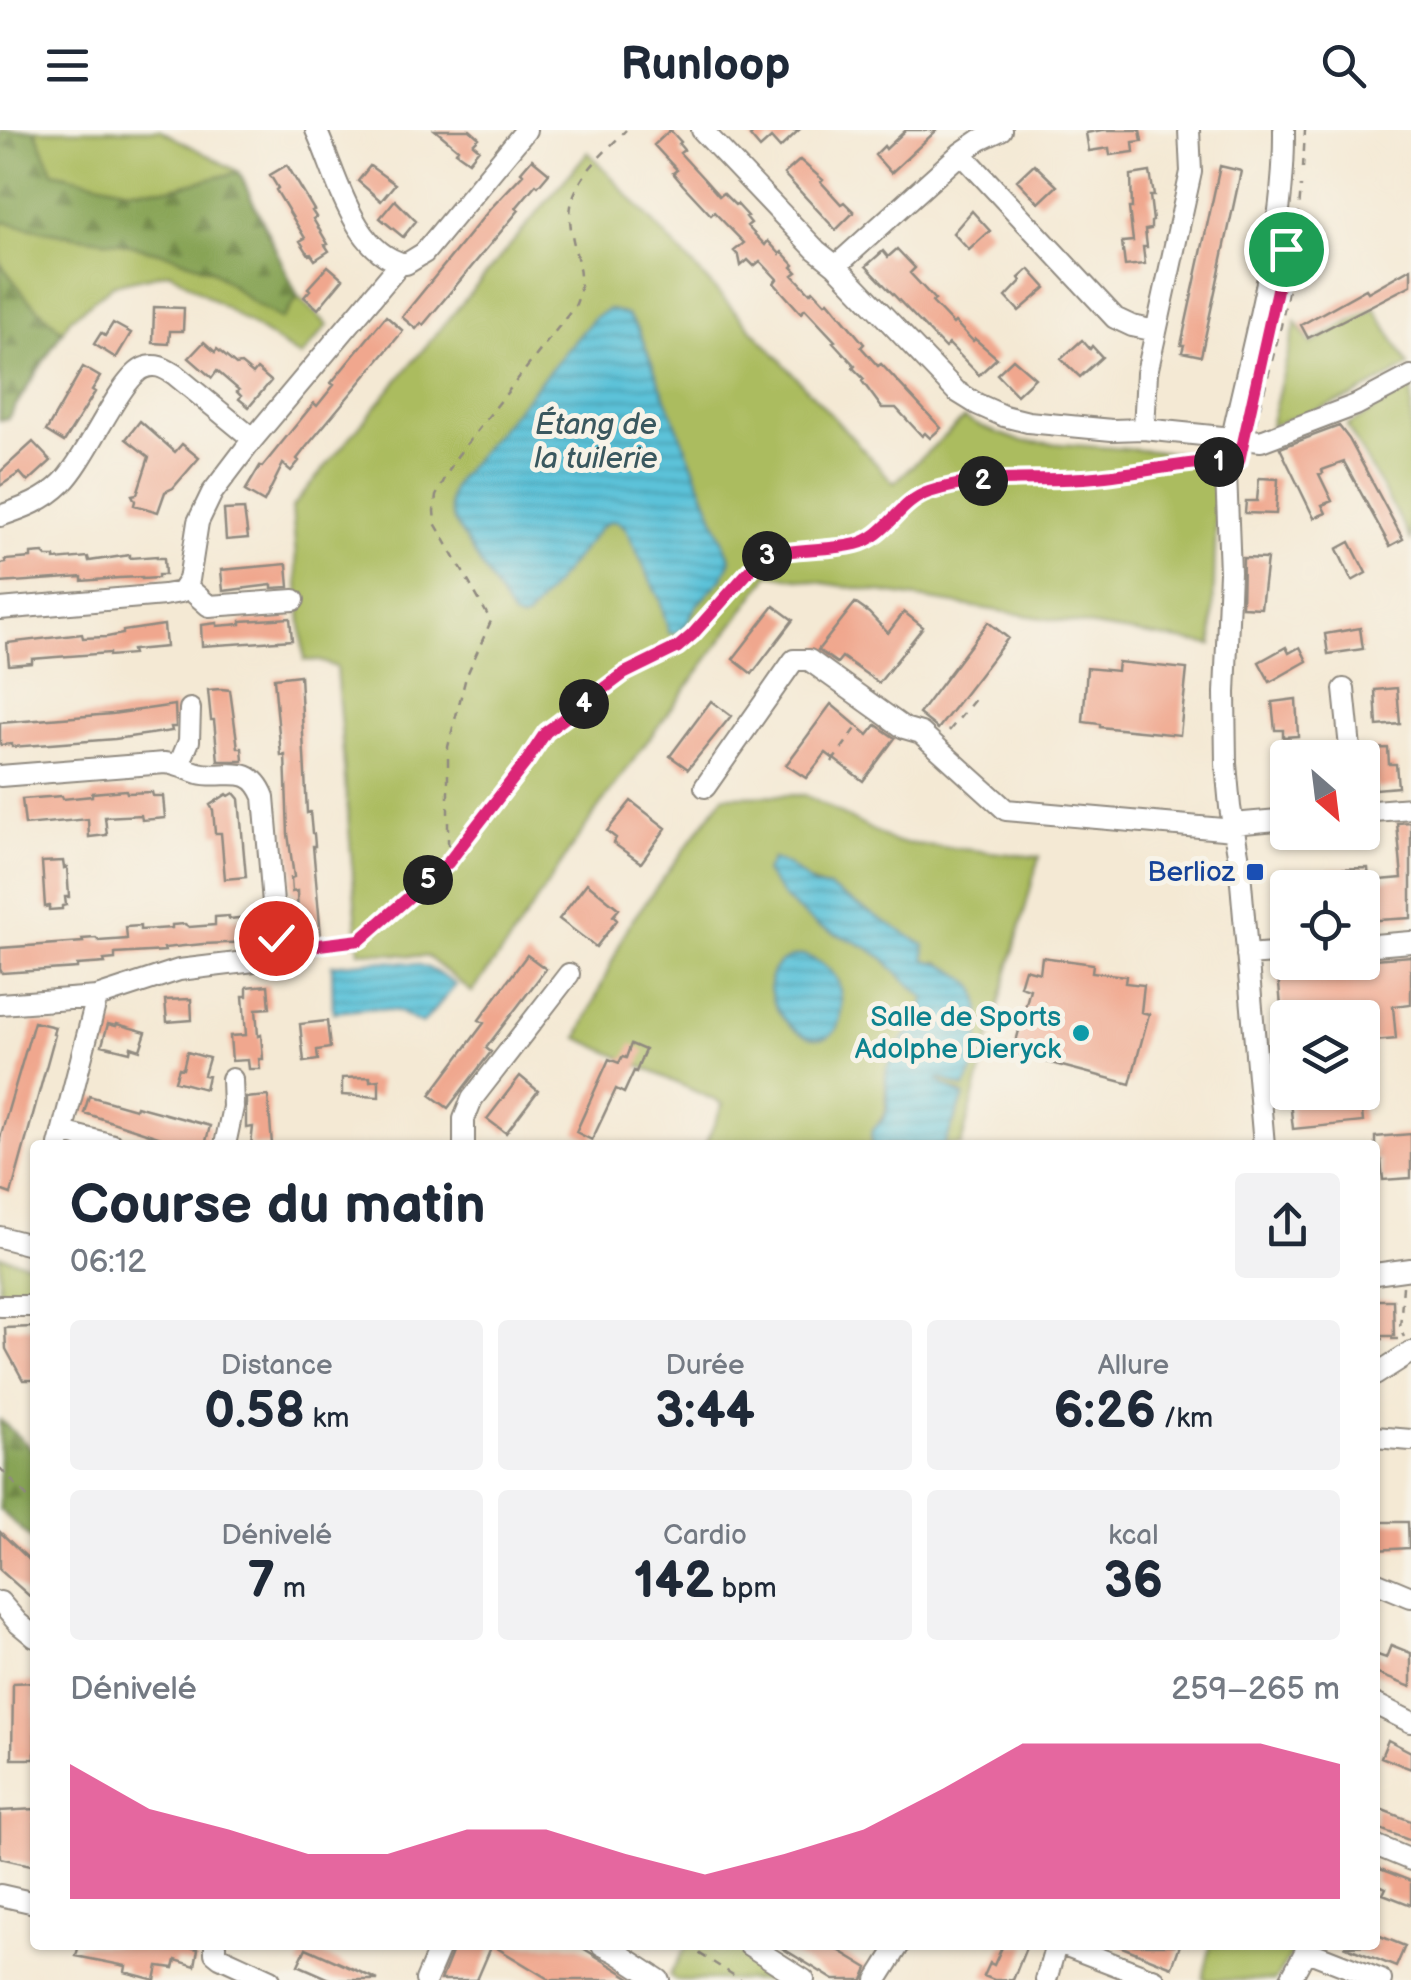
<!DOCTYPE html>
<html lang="fr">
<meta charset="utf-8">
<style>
body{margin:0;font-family:"Balsamiq Sans",sans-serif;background:#f2f2f3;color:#1f2937;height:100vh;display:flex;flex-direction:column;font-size:38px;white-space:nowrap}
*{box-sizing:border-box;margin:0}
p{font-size:32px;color:#747a83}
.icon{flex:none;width:55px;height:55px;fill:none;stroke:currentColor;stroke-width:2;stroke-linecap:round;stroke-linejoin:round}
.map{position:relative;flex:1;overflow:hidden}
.panel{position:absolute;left:30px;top:1010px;width:1350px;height:810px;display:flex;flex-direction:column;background:#fff;border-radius:10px;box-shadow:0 2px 8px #0004}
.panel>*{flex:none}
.needle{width:65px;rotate:152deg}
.buttons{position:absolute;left:1270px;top:610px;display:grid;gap:20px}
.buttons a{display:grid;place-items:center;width:110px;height:110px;border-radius:10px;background:#fff;box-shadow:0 2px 8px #0004;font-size:50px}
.pin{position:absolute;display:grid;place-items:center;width:85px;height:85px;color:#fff;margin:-42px;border:5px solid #fff;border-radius:50%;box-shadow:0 2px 10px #0007}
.km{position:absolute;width:50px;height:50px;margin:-25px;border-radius:50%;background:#222;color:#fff;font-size:28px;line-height:50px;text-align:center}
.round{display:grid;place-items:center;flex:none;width:105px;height:105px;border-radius:10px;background:#f2f2f3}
.head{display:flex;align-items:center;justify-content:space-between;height:170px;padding:0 40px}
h1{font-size:55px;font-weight:700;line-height:75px}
.metrics{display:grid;grid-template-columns:repeat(3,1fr);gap:15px;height:170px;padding:10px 40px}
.metrics div{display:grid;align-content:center;border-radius:10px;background:#f2f2f3;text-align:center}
.metrics b{font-size:50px;font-weight:700}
.metrics small{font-size:28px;font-weight:400}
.metrics p{font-size:28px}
.chart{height:280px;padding:20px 40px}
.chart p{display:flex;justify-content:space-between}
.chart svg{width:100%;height:180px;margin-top:10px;fill:#db2777;opacity:.7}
header{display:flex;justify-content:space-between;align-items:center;height:130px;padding:0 40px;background:#fff;font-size:45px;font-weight:700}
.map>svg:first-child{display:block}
</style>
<header><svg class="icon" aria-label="menu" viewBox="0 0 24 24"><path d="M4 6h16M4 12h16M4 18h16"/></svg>Runloop<svg class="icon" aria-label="search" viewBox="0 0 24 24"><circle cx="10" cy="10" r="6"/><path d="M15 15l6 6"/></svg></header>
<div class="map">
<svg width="1411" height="1850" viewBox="0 0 1411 1850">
<defs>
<pattern id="forest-firs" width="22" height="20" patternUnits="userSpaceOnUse" patternTransform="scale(2.5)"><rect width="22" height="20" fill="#88a456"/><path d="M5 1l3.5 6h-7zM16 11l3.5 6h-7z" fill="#6f8647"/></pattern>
<pattern id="water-rules" width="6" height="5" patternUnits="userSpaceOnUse" patternTransform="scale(2.5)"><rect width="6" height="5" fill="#5cc2d9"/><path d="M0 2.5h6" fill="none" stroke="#4c9eb0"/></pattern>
</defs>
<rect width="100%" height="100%" fill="#f7f3e8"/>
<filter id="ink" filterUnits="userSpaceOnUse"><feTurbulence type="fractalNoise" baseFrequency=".01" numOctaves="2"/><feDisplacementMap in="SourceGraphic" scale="20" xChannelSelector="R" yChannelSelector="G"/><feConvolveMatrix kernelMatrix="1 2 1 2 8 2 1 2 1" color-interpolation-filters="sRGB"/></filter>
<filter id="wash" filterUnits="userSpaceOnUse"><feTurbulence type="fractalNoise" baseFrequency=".0048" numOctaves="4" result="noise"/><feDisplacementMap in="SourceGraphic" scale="40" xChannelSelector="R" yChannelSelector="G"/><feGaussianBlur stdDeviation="2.25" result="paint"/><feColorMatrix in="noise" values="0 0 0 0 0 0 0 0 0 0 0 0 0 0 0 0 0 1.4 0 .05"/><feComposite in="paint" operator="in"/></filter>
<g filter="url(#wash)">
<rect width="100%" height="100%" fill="#f4e9d4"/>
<path fill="#abbc5f" stroke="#6b7445" stroke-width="2.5" d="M0,0H160L239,42L298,167L328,195L301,227L170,142L113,155L70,189L8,288L0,290Z
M588,22L894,353L964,288L984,298L1020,311L1218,326L1212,515L767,444V448L594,684L508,814L472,862L428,827L359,821L336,537L319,531L304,530L292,377Z
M1375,178L1409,236L1352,267L1270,296L1296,192L1311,214Z
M1411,258V410L1347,296Z
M805,665L895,712L1039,727L961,1015H944C950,999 962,980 963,964L942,955L937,951L941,948L961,957L972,942L973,934L978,921V865L940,832H929L925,829L923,815L829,758C808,755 792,739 773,729L785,769L818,796L863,815L885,829L891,837L925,868L919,886L892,927L886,942V981L871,1006L873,1015H705L723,974L578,908L628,796L724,666Z
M0,1126L35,1135V1164H0Z
M687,1815H735L797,1850H675L669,1846Z
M1211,1815H1294L1292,1823L1275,1850H1207L1203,1848Z"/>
<path fill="url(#forest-firs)" stroke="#5a6840" stroke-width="2.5" d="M0,0H35L53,42L128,59L172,58L239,42L298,167L282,189L255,174L212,140L167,124L117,112L60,104L5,92L0,95Z
M0,133L28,169L62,201L8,288L0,290Z
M0,1290L35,1322V1412L0,1380Z"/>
<path fill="url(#water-rules)" stroke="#447682" stroke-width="2.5" d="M609,179L627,185L638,199L731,430L723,447L696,476L685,497L675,503H669L660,470L625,397L617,391L609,392L600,398L527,488L521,490L513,487L454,391C447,374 449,361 460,346L595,187Z
M773,729L788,735L815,756L829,758L924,815L925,829L929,831C944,833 966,846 975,859C986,875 977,944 964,958L941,948L937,950L964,967L944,1015H873C868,995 875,1001 884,988C892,975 883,954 887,939C895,913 921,895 925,868L891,837L885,829L863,815L818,796L805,786L785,769L765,742Z
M803,825C815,829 827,835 835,846C844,860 846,904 824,908C784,916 737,832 803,825Z
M376,831C414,832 425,832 456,855L422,894L397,881L373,878L333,882L332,835Z"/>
<g id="blocks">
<path fill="#f0a78e" d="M435,0H470L479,8L473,14L479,19L469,31L456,22L458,19Z
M670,0L681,12L679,14L684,20L680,23L703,48L719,66L723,63L735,75L737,74L748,86L746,87L751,93L747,96L765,115L768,111L780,124L782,122L794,135L792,137L797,142L793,145L810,163L813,160L825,173L828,171L864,214L861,217L878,236L881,234L941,298L930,308L925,303L922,306L896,278H882L862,251L864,249L853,238L855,236L833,212L835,211L805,179L801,183L774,153L777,149L760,131L754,136L748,130L741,136L739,126L734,121L744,113L714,82L711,85L683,55L673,43L677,40L654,15Z
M756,0H799L780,18L771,8L760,18L750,6Z
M906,0H937L891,43L875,25L884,16L886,19Z
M1102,0H1140L1142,11L1133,12L1134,22L1110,25L1109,18L1089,21L1086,3Z
M532,29L549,43L538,56L536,54L516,78L519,80L423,195L421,193L416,199L402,187L490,79L523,44L521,42Z
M800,30L823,50L821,52L841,74L844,72L854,82L836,100L784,44Z
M1034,34L1057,56L1039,73L1017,50Z
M287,35L314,80L312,81L316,87L313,89L328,114L325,115L329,121L315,130L311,124L309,125L300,111L305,108L276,60L278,58L270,45Z
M370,36L395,54L381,71L358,51Z
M1220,36L1241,41L1201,226L1182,222L1184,215H1181Z
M1150,42L1154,66H1150L1153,91L1151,92V99L1145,100L1147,117H1143L1145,134L1125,136L1122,112L1133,111L1129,78H1132L1131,45Z
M395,70L416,91L403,107L380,88Z
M972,81L990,101L969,120L953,103Z
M897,119L915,138L910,143L935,170L932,172L953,194L955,192L973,211L975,209L997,228L979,245L949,214L945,218L866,136L883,121L888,127Z
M328,136L343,149L318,179L304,167L310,160L308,158Z
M1411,138V155L1308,208L1301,195L1366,159L1368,162Z
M1029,139L1046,158L1019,181L1006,167L1021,151L1019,148Z
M154,177L184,178L183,201H170L169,214L153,213Z
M386,186L403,201L307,316L297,329L299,331L291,341L283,334L264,372L245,361L260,336L262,337L314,273L317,276L334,255L331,253Z
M113,193L131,203L116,228L94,214L101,203L105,206Z
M1082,210L1090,219L1092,216L1102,227L1080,247L1061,229Z
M204,212L215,222L217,219L236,235L241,234L253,244L257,239L271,251L249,277L239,269L241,266L237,262L239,260L217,241L212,248L189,228Z
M1013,229L1035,248L1017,265L997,244Z
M83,237L100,247L92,260L95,262L64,312L46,301Z
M140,291L175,322L182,314L199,328L173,358L165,362L158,382L134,375L135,371L132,365L137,364L149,327L126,309Z
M1339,296L1349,309L1403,409L1390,416L1344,332L1322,340L1323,343L1319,344L1332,371L1322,375L1326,383L1314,388L1280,318Z
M33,312L51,331L28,352L20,343L0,356V342Z
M1259,348L1278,349L1276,384L1245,383L1246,371H1257Z
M244,379L248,408L226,410L224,380Z
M1350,412L1366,443L1352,451L1337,419Z
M43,423L47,427H55V430L88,427L89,431L130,425V428L157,426V428H164L165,445H158V448L142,449V447L119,448L82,451V447L0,453V434L6,433L5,430L31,428V424Z
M1243,428L1267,429L1261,478L1242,477Z
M287,434L289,457L272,458V455L223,461L221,440Z
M855,473L869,483L888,503L904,482L923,497L879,553L842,527L837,533L818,520Z
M774,476L793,490L752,544L733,529Z
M290,488L292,510L202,516L201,495L217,493V496L241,494V491Z
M988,492L1008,508L938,599L919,584Z
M164,495L166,517L132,520L133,524L109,526V523L56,527L32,529V533L9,535L7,513L82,504L83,508L107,507L123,504V501Z
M1360,498L1363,519L1328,524L1325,504Z
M1286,517L1289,523L1300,517L1307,531L1270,552L1259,532Z
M1118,532L1187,539L1180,605L1100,597V594L1083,592L1087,538L1117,541Z
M300,545L307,683L310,682L312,703L314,704L315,716H313L321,806H296L295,792H298L297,761L292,762L291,748L294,747L288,704L285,625L281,626L274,548Z
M1397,558L1400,594L1377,596L1375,560Z
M221,559L230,560L238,618H242L243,631H218L214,590H211L208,560Z
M1296,569L1298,606L1283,607V600H1275L1272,572Z
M711,571L731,586L688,639L670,626Z
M831,574L868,605L876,595L895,608L863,651L826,623L806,648L786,635Z
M175,575L176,597H171L172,601L115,609L12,617V614L0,615V593L112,584Z
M1388,618L1389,634H1396L1398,657L1376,659L1375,650H1373L1370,619Z
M126,660L127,663L152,662L153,666H163L165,688L142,690L141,685L105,687L107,705L89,707L88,689L25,695L22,669L62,666L63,669L92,666V663Z
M234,663L239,669L246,747L225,749L221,703H215L213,680L210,675L227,664L229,666Z
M631,671L666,698L641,733L613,713L616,708L607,701Z
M1411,692V788L1362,791V758H1330L1328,739L1368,738L1369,751L1402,748L1397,693Z
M63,731L64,738L67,737L69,767H65L66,775L62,776V779L49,780V776L45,777L42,732Z
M587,753L619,779L613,786L617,790L596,817L559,789Z
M229,786V789L248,787L250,812L203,814L164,818L165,821L115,824V829L104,830L105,833L77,835V838L2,843L0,839V818L83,812L82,809L96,808L99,811L127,809L126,797L140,796V800L172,798V795L185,794L189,797L215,795V787Z
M527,825L546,839L486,918L491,922L448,978L430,965L484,893L479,890Z
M1411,826V874L1393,876L1396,909L1362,912V888H1282L1278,843L1313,840L1312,832H1362V830Z
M1042,827L1093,834L1092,842L1126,846L1125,853L1144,855L1141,882L1149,884L1130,954L1013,923L1030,859L1020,856L1025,839L1040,843Z
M268,855L270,878L256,879L258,906L261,905L263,929H259L260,939H249L248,930L232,931L230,906L246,905L243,866H247V857Z
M191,869L192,890L167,892L165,870Z
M327,891L330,918L317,920L318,930L304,932L300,894Z
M34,892L55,897L53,904L55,905L11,1064L0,1060V1008Z
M108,894L116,896L117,894L146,902L140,920L131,917L130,922L102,915Z
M631,914L645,920L636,942L634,941L624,963L616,959L592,1010L576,1002L609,929L619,933L622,927L626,928Z
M187,922L209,928L204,945L208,946L205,959L175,951L179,938L183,939Z
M520,946L538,961L506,1003L487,989Z
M370,947V951L379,950V967L342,965V948Z
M1289,962H1360L1363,992L1293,999Z
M89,966L135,979L136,976L210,996L205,1015H183L84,983Z
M268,966L272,1015H251L253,997L246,998V968Z
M1411,1004V1048L1383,1050L1381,1030L1375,1031V1007Z
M1375,1170H1393L1394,1206H1380V1203H1375Z
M35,1197V1250H23L6,1219L5,1198Z
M1375,1392H1408L1409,1418L1375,1420Z
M0,1402L35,1435V1471L0,1440Z
M1391,1515L1411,1523V1557L1375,1543V1524L1386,1528Z
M35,1552V1629H12L13,1553Z
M1388,1610L1411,1622V1639L1381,1627Z
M1375,1677L1411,1691V1711L1375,1697Z
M35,1679V1736L0,1728V1681Z
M1375,1737L1411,1751V1775L1383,1764L1386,1758L1375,1753Z
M1375,1804L1405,1816L1396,1837L1344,1816L1375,1815Z
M79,1815H180L198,1819L195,1836L176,1830L174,1838L158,1836L155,1850L125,1842L126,1836L76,1826Z
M455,1815H492L477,1850H441Z
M492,1815H578L634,1850H550Z
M777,1815H830L868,1838L863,1850H834Z
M1003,1815H1027L1013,1850H994L984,1846L990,1833L994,1835Z
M1117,1815H1180L1172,1837Z
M306,1818L378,1850H332L298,1835Z"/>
</g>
</g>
<g filter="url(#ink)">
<use href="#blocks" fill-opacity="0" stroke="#908a80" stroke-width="2.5"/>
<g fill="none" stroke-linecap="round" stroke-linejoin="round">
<g stroke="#908a80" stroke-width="24">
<path id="minor" d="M316,0C336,42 353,124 406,134L424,123L526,0
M702,0L816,120L836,136L956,261L977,274L1004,286L1028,292L1112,300L1144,299L1261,311L1356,275L1411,246
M961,23L1115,188L1132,196L1156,201
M836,136L961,23L980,10L1001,0
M1144,299L1147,243L1191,42L1189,0
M0,386C23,378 44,371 62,353C87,329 120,248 144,238C156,233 164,238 174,244L253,309
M186,456L209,476L294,470
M0,479L164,465L181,462L189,450L198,392L212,363L253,309L400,134
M1344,559L1351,628
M179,635L189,611L190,579
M0,646L165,633C177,634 186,639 198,643C225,650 250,631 264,667L276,808L274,816L267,824L254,831L179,840L97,867L0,874
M705,657L794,530H809L904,598L921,603L1006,680L1234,700
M1362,682L1411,678
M1233,694L1288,689
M1362,816L1411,812
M1247,825L1288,822
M62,1002L113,1015
M59,1015L97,867
M225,1015L233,977L232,949
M464,1015V989L472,969L569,844
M1264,1015L1239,730L1230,677L1226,634L1225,563L1230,442L1226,343L1230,317C1252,212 1285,108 1284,0
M0,1107L35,1116
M1375,1144L1411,1139
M0,1176H35
M1375,1245L1411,1222
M1375,1307L1411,1310
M1375,1452L1411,1467
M0,1472L18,1493L35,1507
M1375,1574L1411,1592
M1375,1715L1411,1730
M0,1765L35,1773
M215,1815V1823L220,1827L270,1850
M602,1815L616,1822L659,1850
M749,1815L804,1850
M1064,1815L1155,1850
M1307,1821L1381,1850
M426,1850L441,1815
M877,1850L899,1815
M1046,1850L1056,1815
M1290,1850L1309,1815"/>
</g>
<path stroke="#908a80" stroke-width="2.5" stroke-dasharray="8 8" stroke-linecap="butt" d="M1303,38L1305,0
M1256,293L1281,196L1296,117L1301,56
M949,601L976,568
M832,632L860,593
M448,732V617L466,547L491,491L435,393L434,381L436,366L455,329L575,176C591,143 565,110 571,76C576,46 606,21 626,0
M292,818L360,810L448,733L526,632L546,602L625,543L677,517L692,505L759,430C789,416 826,423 858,414C889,405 900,371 932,361C960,353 993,347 1023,348C1039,348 1054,350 1069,350C1116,348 1162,339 1207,333
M1403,1156L1400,1199L1404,1207
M1375,1209H1398
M0,1338L35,1375
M686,1815L741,1850"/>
<use href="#minor" stroke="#fff" stroke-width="20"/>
</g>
</g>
<g fill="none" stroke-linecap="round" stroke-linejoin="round" filter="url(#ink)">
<g stroke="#fff" stroke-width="20">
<path id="route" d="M276,808L270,821L360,810L448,733L526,632L546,602L625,543L678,517L692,505L759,430C788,416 825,422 856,414C888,406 898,372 929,362C986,343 1038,353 1095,347C1143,343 1191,330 1239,331L1286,119"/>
</g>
<use href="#route" stroke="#db2777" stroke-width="12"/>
</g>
<rect fill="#1a4fb4" stroke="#f7f3e8" stroke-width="4" x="1245" y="732" width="20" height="20" rx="5"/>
<circle fill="#0f9aa8" stroke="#f7f3e8" stroke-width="4" cx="1081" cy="903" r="10"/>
<g text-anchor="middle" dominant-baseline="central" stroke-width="10" stroke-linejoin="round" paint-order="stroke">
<g font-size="28" fill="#164399" stroke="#f7f3e8" text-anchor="end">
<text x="1235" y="742">Berlioz</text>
</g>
<g font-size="28" fill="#0d838f" stroke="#f7f3e8" text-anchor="end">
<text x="1061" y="887">Salle de Sports<tspan x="1061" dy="32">Adolphe Dieryck</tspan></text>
</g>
<g font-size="30" font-style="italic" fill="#3a585f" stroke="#f7f3e8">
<text x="596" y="295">Étang de<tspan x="596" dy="34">la tuilerie</tspan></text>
</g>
</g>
</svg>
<div class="buttons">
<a><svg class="needle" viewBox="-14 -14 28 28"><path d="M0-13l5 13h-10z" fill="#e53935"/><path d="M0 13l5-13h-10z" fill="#747a83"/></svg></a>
<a><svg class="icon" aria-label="locate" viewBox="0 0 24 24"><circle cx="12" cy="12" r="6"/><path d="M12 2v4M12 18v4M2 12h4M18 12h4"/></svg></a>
<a><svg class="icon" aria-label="layers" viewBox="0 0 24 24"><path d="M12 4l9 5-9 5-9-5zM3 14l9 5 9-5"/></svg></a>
</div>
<div class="pin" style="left:1286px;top:119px;background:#1e9e55"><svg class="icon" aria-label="arrive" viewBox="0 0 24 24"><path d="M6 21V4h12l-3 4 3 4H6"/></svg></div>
<div class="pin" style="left:276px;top:808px;background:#d93025"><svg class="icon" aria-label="check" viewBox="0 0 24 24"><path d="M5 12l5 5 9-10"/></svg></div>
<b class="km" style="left:1219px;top:332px">1</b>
<b class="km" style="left:983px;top:351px">2</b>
<b class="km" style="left:767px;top:426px">3</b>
<b class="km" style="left:584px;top:574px">4</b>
<b class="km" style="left:428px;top:750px">5</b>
<section class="panel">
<div class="head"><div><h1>Course du matin</h1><p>06:12</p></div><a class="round"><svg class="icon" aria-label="share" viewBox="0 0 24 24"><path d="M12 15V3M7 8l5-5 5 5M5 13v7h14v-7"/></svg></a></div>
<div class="metrics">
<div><p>Distance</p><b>0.58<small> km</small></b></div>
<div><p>Durée</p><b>3:44</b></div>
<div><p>Allure</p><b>6:26<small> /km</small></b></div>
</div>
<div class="metrics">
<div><p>Dénivelé</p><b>7<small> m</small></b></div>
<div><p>Cardio</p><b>142<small> bpm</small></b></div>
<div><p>kcal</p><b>36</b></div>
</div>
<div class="chart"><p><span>Dénivelé</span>259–265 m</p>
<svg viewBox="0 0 160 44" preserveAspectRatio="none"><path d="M0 44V11L10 22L20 27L30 33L40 33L50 27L60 27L70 33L80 38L90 33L100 27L110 17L120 6L130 6L140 6L150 6L160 11V44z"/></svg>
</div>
</section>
</div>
